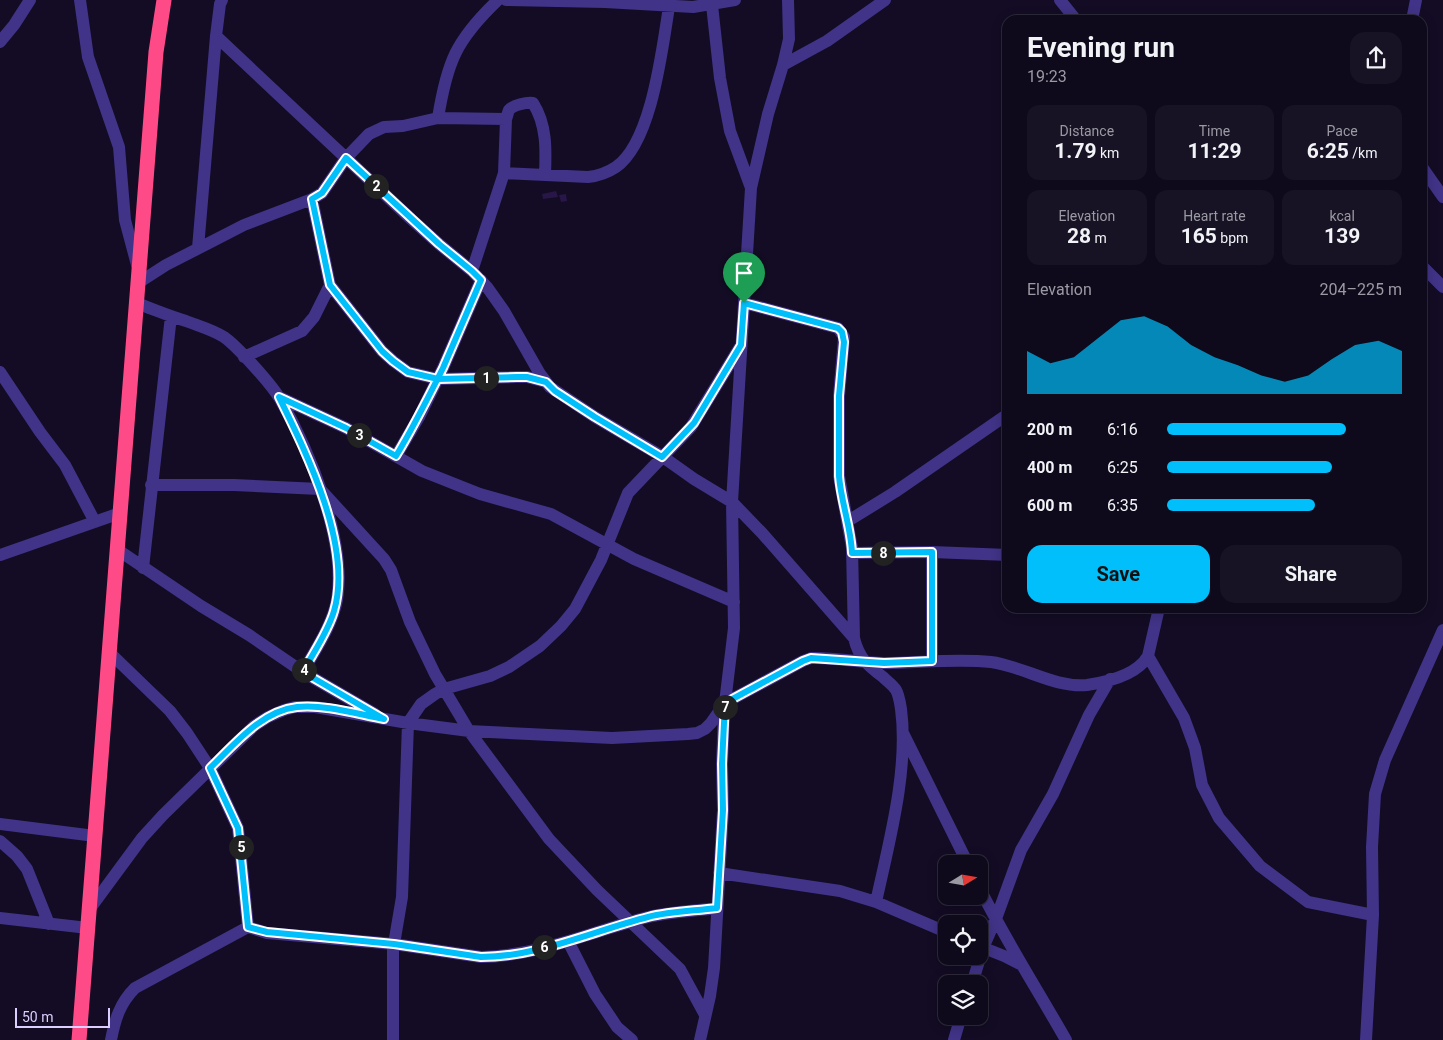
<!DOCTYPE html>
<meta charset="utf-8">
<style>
body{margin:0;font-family:Roboto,sans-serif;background:#171224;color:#f1f3f6;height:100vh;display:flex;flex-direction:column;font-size:19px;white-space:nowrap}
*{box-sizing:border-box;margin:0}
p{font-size:16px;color:#9b9aa3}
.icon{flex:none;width:28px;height:28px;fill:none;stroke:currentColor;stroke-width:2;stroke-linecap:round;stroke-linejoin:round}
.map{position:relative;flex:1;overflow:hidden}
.details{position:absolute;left:1002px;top:15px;width:425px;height:598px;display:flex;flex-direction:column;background:#0e091b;border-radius:15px;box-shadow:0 2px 12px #0003,0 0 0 1px #2e2a3a}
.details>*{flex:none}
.needle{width:32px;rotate:79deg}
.controls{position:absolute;left:938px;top:855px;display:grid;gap:10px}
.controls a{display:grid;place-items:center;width:50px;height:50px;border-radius:10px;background:#0e091b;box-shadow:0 2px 12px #0003,0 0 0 1px #2e2a3a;font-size:25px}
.scale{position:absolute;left:15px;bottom:12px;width:95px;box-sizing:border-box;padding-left:5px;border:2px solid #dbcfff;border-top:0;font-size:14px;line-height:18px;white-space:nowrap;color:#dbcfff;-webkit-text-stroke:4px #130c24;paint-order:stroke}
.pin{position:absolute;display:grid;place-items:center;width:42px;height:42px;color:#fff;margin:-51px -21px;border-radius:50% 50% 50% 0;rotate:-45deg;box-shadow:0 0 5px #0007}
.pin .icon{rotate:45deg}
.km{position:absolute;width:25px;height:25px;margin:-12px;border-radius:50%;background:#222;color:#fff;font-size:14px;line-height:25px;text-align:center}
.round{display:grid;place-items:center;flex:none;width:52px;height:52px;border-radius:15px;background:#171224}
.headline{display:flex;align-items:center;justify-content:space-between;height:85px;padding:0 25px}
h1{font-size:28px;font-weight:700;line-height:38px}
.stats{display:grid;grid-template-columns:repeat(3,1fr);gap:8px;height:85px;padding:5px 25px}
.stats div{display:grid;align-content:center;border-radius:12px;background:#171224;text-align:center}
.stats b{font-size:21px;font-weight:700}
.stats small{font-size:14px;font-weight:400}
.stats p{font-size:14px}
.chart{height:140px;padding:10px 25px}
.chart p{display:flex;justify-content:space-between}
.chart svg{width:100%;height:90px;margin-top:5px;fill:#00bffa;opacity:.7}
.cta{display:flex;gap:10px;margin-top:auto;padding:10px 25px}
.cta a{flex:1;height:58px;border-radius:15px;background:#00bffa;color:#111;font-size:20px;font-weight:700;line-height:58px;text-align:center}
.cta a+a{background:#171224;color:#f1f3f6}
ul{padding:0 25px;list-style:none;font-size:16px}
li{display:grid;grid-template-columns:80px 60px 1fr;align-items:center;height:38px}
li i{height:12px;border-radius:6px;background:#00bffa}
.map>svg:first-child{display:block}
</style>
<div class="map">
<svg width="1443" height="1040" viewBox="0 0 1443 1040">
<rect width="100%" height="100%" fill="#130c24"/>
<path fill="#271647" d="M556,191L558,197L543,199L542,194Z
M566,194L567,201L561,202L559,195Z"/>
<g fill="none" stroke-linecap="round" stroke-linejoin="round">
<path stroke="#413387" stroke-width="12" d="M80,0L88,57L119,147L125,220L137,265
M506,0L605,2L693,7L735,0
M1060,0L1076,20
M712,5L720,78L730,131L751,188
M1412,20L1416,0
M216,36L411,219L439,244L472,271L487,287L504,311L540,374L550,387L595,417L663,457L694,479L732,502L762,533L854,638
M0,42L14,25L30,0
M783,65L827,41L885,0
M438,118C447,62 456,40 498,0
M1422,167L1443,197
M504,173L588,177C598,176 607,173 616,167C652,142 662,49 669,7
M312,199L330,285L382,351L393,361L408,372L438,379L517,377H527L546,382
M198,248L216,36L220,4L222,0
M1422,266L1443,287
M472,271L504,173L506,119C507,117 508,112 509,110C513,105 527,102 533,103C547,125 546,150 545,175
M138,283L166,265L244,225L312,199L322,193L346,158L369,134L384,127L403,126L438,118L506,119
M136,303C153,309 169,316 186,321C199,326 213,330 224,337C237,346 272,385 280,399C309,450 347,541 337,600C332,626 315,650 303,672
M744,303L838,328L844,337L839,396V476L852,548L854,638C859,658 867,665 883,677C887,681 893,685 896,690C899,695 900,703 901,709C909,770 889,842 876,902
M244,357L302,331L314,317L330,285
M0,372L40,432L65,465L95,522
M279,397L346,428L422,471L480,494L551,514L634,559L734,602
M396,456L419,417L443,368L481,280
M151,485H234L320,489L384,559L391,570L410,622L435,674L469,731L549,839L597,890L680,969L705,1015
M848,521L895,492L1008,414
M118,550L201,606L249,635L303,672L375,714
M852,553L932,552L1008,555
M0,555L120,513
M143,568L171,316
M110,653L170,711L187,733L210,768L238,828L248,927
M1148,656L1184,718L1195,748L1202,785L1219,818L1260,866L1308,902L1373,915
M932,661V552
M903,733L968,864
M0,824L95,836
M0,841L17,856L27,869L49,924
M719,873L840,891L876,902L946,932
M979,887C1005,939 1037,989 1066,1040
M89,910L142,838L163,815L254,726L268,717L284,710L295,707H315L408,723L469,731L612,738L688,734L697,733L705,729L711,723L725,703L803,661L811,658C836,657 860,663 884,663C919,663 956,658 991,662C1023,666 1054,688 1087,685C1107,682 1137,675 1148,656L1159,608
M0,918L88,928
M568,941L595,994L617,1027L632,1040
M979,946L1004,956L1022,965
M972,984L983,948L997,916L1021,850L1053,794L1089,715L1110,679
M111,1040C115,1019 120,1003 135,988L248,927L267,933L394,944L481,957C539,956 593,931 648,917C671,912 694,911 717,908
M393,1040V950L402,897L408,723L421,704L435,694L444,689L490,676L509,667L540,646L561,626L575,609L601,560L628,493L691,427L740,347
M700,1040L710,996L714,968L723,810L722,764L724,711L734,628L732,502L751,188L768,114L783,65L789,39L788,0
M954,1040L961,1016
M1366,1040L1373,915L1372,847L1375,794L1385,760L1443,630"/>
<path stroke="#ff4a88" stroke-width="15" d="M79,1040L156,52L164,0"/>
</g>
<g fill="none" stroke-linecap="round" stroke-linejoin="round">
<g stroke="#fff" stroke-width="10">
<path id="route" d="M744,303L741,345L694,423L662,457L595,417L555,391L546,382L527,377H517L438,379L408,372L393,361L382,351L330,285L312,199L322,193L346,158L439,244L472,271L481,280L443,368C428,398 413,428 396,456L346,428L279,397C307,454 353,547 334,611C328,632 313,653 303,672L384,719C357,714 324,704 297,707C261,711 234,745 210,768L238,828L248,927L267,932L394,944L481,957C538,957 593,931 648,917C671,911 694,911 717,908L723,810L722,764L725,703L803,661L811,658L884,663L932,661V552L852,553C851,527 841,502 839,476V396L844,342L842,332L838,328L744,303"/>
</g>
<use href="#route" stroke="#00bffa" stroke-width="6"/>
</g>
</svg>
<div class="controls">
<a><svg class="needle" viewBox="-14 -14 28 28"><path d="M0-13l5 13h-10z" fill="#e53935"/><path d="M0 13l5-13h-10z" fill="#9b9aa3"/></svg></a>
<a><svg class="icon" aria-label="locate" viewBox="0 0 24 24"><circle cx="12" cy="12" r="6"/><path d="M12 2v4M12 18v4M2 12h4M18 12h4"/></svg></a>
<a><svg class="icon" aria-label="layers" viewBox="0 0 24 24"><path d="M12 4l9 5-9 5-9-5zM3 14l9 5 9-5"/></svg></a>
</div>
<div class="scale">50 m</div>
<div class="pin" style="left:744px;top:303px;background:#1e9e55"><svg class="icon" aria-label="arrive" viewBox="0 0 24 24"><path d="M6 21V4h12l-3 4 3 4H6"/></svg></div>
<b class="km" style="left:486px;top:378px">1</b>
<b class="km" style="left:376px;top:186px">2</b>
<b class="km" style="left:359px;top:435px">3</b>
<b class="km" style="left:304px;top:670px">4</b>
<b class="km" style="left:241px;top:847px">5</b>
<b class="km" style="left:544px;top:947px">6</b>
<b class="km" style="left:725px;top:707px">7</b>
<b class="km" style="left:883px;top:553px">8</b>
<section class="details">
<div class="headline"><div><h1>Evening run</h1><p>19:23</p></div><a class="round"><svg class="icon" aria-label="share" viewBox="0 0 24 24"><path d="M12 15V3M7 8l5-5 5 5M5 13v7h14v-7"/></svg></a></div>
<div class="stats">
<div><p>Distance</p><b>1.79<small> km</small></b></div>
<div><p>Time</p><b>11:29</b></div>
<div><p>Pace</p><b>6:25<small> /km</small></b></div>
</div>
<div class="stats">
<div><p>Elevation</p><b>28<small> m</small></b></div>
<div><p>Heart rate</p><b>165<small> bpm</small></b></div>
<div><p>kcal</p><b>139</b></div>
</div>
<div class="chart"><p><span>Elevation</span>204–225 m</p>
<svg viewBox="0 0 160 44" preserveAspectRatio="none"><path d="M0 44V23L10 29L20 26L30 17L40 8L50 6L60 11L70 20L80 26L90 30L100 35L110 38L120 35L130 27L140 20L150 18L160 23V44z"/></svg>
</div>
<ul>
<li><b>200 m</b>6:16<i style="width:76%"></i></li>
<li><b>400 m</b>6:25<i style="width:70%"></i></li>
<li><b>600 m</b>6:35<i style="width:63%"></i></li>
</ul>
<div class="cta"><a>Save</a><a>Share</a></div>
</section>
</div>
